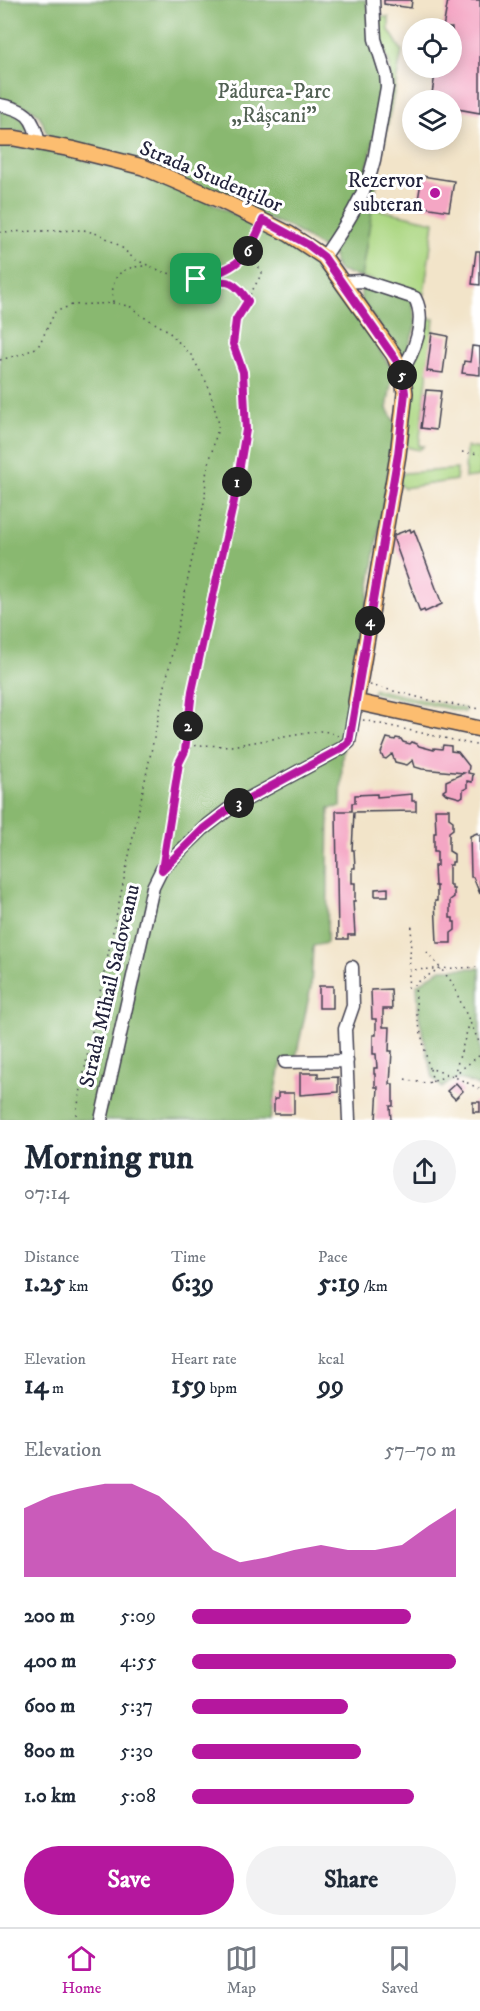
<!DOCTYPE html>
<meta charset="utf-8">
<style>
body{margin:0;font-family:"IM FELL DW Pica",serif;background:#f2f2f3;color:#1f2937;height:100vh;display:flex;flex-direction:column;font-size:22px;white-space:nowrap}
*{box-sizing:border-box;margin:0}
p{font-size:20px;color:#747a83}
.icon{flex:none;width:33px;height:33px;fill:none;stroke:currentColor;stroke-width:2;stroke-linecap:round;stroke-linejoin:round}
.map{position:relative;height:1120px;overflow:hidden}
.side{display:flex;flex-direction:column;background:#fff;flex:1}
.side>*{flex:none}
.buttons{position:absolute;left:402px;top:18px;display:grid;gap:12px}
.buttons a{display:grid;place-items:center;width:60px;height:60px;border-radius:50%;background:#fff;box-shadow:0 3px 15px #0003;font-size:30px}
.pin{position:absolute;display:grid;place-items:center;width:51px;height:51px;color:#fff;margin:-26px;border-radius:12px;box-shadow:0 3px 9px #0006}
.km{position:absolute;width:30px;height:30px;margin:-15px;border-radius:50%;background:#222;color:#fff;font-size:16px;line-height:30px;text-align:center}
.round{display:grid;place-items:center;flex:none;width:63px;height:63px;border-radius:32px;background:#f2f2f3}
.overview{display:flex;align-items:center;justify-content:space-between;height:102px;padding:0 24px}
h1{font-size:33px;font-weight:700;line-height:45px}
.metrics{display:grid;grid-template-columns:repeat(3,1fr);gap:9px;height:102px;padding:6px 24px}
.metrics div{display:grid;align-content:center}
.metrics b{font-size:26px;font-weight:700}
.metrics small{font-size:16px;font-weight:400}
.metrics p{font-size:16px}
.chart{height:168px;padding:12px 24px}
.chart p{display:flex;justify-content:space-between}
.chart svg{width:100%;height:108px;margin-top:6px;fill:#b5179e;opacity:.7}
.button{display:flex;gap:12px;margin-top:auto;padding:12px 24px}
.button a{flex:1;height:69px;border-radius:36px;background:#b5179e;color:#fff;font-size:24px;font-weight:700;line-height:69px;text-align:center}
.button a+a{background:#f2f2f3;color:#1f2937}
ul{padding:0 24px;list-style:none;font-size:20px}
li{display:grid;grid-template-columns:96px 72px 1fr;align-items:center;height:45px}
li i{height:15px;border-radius:8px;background:#b5179e}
.tabs{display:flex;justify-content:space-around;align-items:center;height:84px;border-top:2px solid #e0e1e3;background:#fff;font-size:16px;color:#747a83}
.tabs a{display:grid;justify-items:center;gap:3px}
.tabs .selected{color:#b5179e}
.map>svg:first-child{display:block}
</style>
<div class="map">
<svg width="480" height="1120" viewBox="0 0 480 1120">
<rect width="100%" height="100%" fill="#fff"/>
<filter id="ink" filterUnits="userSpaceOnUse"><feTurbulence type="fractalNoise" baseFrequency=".0167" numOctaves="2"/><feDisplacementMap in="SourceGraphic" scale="12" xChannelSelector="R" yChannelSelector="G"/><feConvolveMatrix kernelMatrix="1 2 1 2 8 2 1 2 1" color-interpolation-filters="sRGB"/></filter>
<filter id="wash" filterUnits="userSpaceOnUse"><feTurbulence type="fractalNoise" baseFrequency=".008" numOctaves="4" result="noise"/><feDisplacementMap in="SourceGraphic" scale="24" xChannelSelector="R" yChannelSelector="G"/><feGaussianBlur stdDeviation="1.35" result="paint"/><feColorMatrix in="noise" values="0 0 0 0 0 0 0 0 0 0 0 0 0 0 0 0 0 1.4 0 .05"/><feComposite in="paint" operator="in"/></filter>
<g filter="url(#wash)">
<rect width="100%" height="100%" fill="#f2e4c9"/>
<path fill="#acd782" stroke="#677c5e" stroke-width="1.5" d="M378,17H389V30L402,51L378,174L375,173L390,89V65L382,45Z
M372,208L434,222L424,294L361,277Z
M421,318L434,319L419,446H424L419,450L407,447L403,441L408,382L413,369Z
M466,447L480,449V476L465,478Z
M457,469L456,480L404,488L400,485L399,477L404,473Z
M374,689L465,709L464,712L373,692Z"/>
<path fill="#89b870" stroke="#566d56" stroke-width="1.5" d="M0,0H366L381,68L382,98L370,158L360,191L324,249L289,227L56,140C41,132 47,128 40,117C33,105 12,103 0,100Z
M0,109C13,112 27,116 28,131L0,132Z
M0,146L35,148L117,168L159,182L210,202L307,251L336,283L393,371L387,409L396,424L342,758L341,807L329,808L327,943L313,946L311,987L296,1057L282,1060L270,1120H0Z
M375,173L378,174L361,277L339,271L334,263L333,252Z
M368,285L412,299L416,324L405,358L401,357L361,300V288Z
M480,968V1087C463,1079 457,1075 442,1088L433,1078L419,1017L417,985L441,969Z"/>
<g id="blocks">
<path fill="#f4a6c4" d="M384,0H412L411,8L384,4Z
M448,0H480V113L452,108V100H431L436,68H452V28H443Z
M422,176L454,181L449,211L417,206Z
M476,251H480V285L472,284Z
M432,333L448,336L443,373L427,371Z
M472,346L480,347V375L462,373L464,361L470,362Z
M426,390L441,391L436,430L421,428Z
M410,529L411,532L414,530L442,604L425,612L424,610L420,612L394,540V535Z
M387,738L395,740L396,738L401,739L403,742L410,744L412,742L417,744L419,746L434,750V748L442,749L443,745L451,746V751L458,752L469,766L468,773L473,774L472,782L467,781V788L463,790V796L460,798L446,794L443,791L446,789V781L464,773L422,769L415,767L413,760L407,765L395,762L392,754L386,759L383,758L381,753Z
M377,794V797L412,794V801H416V811L354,812L352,850H354L355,868H352V883H355V901H353L355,935H348V939H338L336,811H352V803H355V795Z
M435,809H449V818L453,821V829L449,832V851L454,854V862H452V865H449V885H452V889H454V897L450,900V918H453V922H455V930L451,933V943H437L435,901H437V886H435L434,866H437V851H434V833H436Z
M477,833L478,835H480V894L473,877H471L470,836Z
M388,888V896H375V889Z
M319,986H333V1008H319Z
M391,989L392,1009H383V1027H390L389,1051H392L390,1084H393V1106H390L391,1120H376L378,1087H375V1074H374V1068H377L376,1054H373V1035H376V1019H372L371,990Z
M300,1073H318V1078L338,1077V1092L300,1095Z
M456,1083L463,1091L455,1099L447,1091Z
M278,1093H294V1114H274V1099H278Z
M473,1102H480V1112H473Z"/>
</g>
</g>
<g filter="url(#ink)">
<use href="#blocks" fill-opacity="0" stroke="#413f50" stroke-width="1.5"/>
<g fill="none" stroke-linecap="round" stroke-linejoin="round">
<g stroke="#413f50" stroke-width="15">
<path id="minor" d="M0,105C27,110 33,116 39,143
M324,257C344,228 366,195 374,160L387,87L386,74L375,39L373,0
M343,282L363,281L415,298C427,321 414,353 401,372
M285,1062L347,1061
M101,1120L153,887L162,869L203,829L229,809L342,748L349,742L356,702
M349,1120L345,1029L353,1006L352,967"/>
</g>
<g stroke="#413f50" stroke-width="18">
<path id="major" d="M0,138H14L71,149L143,167L220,200L289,234L324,257L394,355L403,378L405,393L398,455L356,702L480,729"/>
</g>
<path stroke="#413f50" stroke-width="1.5" stroke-dasharray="1.5 4.5" stroke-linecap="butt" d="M0,232L84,230L101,235L120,246L134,259L163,272L196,279L221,273L238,263L249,250
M196,279C217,290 226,267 247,301
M113,302C110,276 120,267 145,266
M0,360L25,353L38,347L55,312L72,305L116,303L131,307L142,316L167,330L191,355L208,385L219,424L206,475L205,498L96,1011L75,1120
M462,452L480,454
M370,685L433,701L480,709
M363,720L480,746
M185,751L192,691L234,501L246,430L243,372L233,344L236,320L262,273L252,257L250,249L258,232
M164,851L179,763L185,751L197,745L231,746L320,731L329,732L340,737
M427,952L451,981L480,1044
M440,968L415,984L417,1016L429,1068L453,1076L480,1089
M409,970L480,967
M408,988L412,924
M430,1069L433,1082
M454,1075L469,1025
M454,1075L480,1055
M405,1079C424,1084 430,1085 446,1075"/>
<use href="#minor" stroke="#fff" stroke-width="12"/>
<use href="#major" stroke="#fcbd6f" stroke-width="15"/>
</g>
</g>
<g fill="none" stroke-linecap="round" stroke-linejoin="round" filter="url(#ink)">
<g stroke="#fff" stroke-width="12">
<path id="route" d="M263,220L307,244L324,257L398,363L403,378L405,393L398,454L349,742L342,748L229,809L203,829L162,870L179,763L185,751L192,691L234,501L246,430L243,372L233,344L236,320L248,301C226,267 218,291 196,279C237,269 247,260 263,220Z"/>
</g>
<use href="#route" stroke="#b5179e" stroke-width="8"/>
</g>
<circle fill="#b5179e" stroke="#fff" stroke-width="2" cx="435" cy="193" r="6"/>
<g text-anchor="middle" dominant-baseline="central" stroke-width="6" stroke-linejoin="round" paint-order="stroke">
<g font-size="21" fill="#526154" stroke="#fff">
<text x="274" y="92">Pădurea-Parc<tspan x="274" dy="24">„Râșcani”</tspan></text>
</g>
<g font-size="21" fill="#22223b" stroke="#fff">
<text transform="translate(211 177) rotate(23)">Strada Studenților</text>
<text transform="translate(110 986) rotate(-77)">Strada Mihail Sadoveanu</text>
</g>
<g font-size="21" fill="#22223b" stroke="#fff" text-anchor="end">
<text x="423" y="181">Rezervor<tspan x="423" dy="24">subteran</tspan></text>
</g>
</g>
</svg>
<div class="buttons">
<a><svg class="icon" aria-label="locate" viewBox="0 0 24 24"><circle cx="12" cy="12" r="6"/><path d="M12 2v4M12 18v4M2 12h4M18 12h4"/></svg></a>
<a><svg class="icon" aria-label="layers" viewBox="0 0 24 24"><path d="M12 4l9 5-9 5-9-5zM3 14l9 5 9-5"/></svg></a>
</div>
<div class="pin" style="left:196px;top:279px;background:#1e9e55"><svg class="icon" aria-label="arrive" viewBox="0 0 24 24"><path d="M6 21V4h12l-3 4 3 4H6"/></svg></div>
<b class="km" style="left:237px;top:482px">1</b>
<b class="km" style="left:188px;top:726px">2</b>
<b class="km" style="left:239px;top:803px">3</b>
<b class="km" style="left:370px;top:621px">4</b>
<b class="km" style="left:402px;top:375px">5</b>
<b class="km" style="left:248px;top:251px">6</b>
</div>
<section class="side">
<div class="overview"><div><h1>Morning run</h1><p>07:14</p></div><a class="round"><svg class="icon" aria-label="share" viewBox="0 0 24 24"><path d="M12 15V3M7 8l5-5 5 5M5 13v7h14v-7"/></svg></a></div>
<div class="metrics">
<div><p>Distance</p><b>1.25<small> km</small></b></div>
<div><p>Time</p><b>6:39</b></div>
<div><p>Pace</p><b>5:19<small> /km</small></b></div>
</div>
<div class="metrics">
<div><p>Elevation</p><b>14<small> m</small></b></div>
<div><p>Heart rate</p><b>159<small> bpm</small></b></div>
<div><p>kcal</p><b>99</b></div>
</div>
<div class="chart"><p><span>Elevation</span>57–70 m</p>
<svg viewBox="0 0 160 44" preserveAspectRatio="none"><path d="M0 44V16L10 11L20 8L30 6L40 6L50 11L60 21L70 33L80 38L90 36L100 33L110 31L120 33L130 33L140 31L150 23L160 16V44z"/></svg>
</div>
<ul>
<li><b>200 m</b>5:09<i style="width:83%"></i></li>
<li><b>400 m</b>4:55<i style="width:100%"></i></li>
<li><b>600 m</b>5:37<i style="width:59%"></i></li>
<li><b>800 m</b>5:30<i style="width:64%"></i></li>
<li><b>1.0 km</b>5:08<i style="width:84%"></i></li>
</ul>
<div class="button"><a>Save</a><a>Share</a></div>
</section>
<nav class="tabs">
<a class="selected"><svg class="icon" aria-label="home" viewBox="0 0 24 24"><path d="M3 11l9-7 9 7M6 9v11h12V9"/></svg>Home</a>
<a><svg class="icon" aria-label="map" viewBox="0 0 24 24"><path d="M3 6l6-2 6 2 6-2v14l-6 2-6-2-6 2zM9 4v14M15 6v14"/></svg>Map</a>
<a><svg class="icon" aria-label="saved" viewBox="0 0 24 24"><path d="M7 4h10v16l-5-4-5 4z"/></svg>Saved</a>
</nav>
